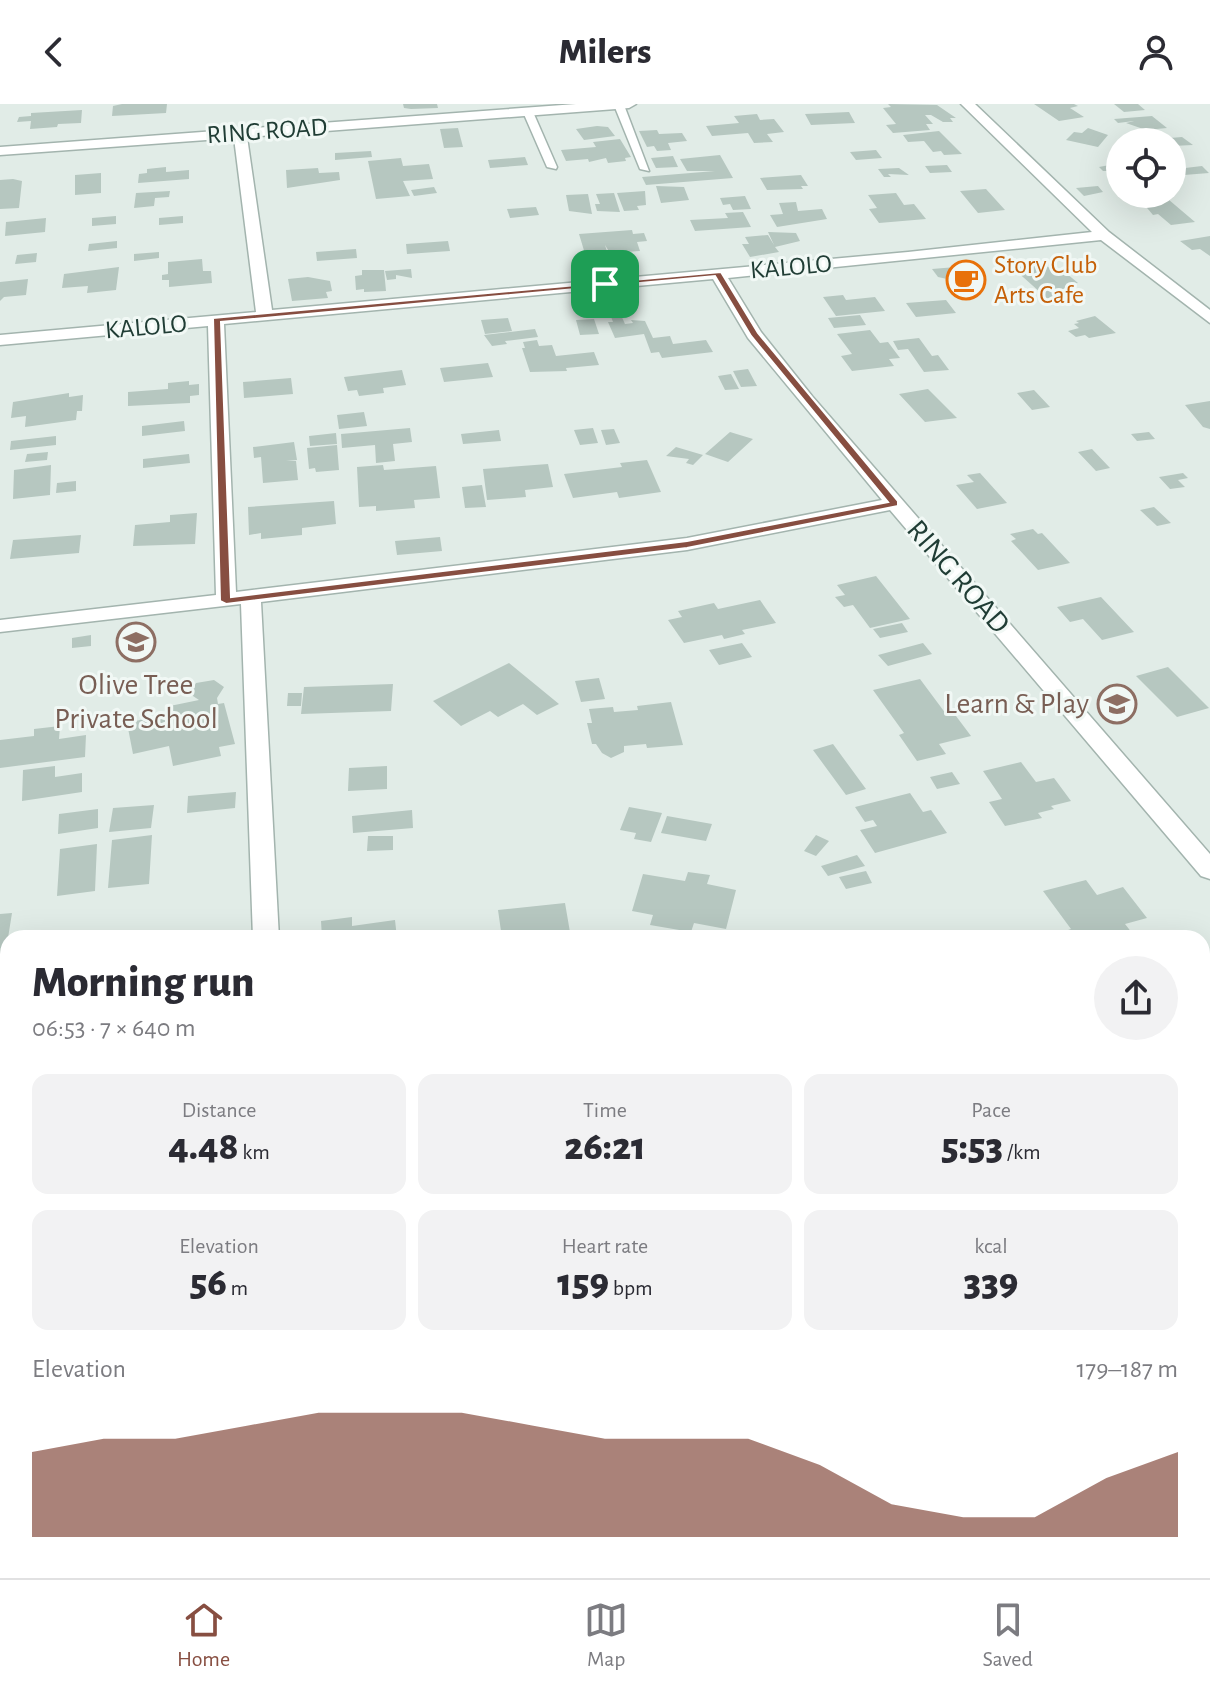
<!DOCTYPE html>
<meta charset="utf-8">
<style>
body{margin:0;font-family:"Alegreya Sans",sans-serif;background:#f2f2f3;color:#2b2b33;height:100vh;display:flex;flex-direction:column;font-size:30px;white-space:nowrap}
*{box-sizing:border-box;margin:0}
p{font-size:26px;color:#7c7c81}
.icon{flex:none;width:44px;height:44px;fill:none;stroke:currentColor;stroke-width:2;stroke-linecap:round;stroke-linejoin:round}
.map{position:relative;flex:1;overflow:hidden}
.panel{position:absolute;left:0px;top:826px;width:1210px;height:648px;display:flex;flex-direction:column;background:#fff;border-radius:24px 24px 0 0;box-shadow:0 8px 32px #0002}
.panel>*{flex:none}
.controls{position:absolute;left:1106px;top:24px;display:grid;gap:16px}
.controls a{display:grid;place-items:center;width:80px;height:80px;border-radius:50%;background:#fff;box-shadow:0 8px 32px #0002;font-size:40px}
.pin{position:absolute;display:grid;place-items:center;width:68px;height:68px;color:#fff;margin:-34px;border-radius:16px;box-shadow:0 4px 12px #0006}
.round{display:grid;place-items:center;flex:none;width:84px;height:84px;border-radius:42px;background:#f2f2f3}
.overview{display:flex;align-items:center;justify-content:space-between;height:136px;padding:0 32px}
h1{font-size:44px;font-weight:800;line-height:60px}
.figures{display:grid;grid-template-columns:repeat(3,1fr);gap:12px;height:136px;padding:8px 32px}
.figures div{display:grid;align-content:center;border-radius:16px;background:#f2f2f3;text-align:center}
.figures b{font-size:40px;font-weight:800}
.figures small{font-size:22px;font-weight:400}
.figures p{font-size:22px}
.chart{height:224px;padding:16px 32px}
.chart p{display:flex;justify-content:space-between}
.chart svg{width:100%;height:144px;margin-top:8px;fill:#874e41;opacity:.7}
header{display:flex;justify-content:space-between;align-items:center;height:104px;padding:0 32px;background:#fff;font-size:36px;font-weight:800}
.dock{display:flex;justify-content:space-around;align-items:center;height:112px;border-top:2px solid #e1e1e2;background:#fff;font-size:22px;color:#7c7c81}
.dock a{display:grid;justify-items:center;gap:4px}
.dock .selected{color:#874e41}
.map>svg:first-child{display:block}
</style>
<header><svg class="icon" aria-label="back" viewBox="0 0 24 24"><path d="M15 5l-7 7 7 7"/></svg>Milers<svg class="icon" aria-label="person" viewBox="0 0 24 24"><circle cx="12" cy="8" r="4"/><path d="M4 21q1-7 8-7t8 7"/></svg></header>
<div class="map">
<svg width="1210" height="1474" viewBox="0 0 1210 1474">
<rect width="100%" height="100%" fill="#e1ece7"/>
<path fill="#b6c7c0" d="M122,0H167L166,9L112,12L113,2Z
M403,0H437L438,4L411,5L404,4Z
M888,0L937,1L956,14H950L953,18H943L931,11H925L933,20H926L930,26L893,29L886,21L896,20L883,4L891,3Z
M1034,0H1074L1078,2L1070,4L1084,13L1059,17Z
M1114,0H1138L1145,6L1124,8Z
M82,6L81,19L58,20L57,23L30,25L31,17L17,18L19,13L31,12V9Z
M849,8L855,19L811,21L805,10Z
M757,10L760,16L774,15L784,28L767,30L773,38L754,39L748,29L712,32L706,22L739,19L734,12Z
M1152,12L1167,24L1146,26L1126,19L1134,17L1118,19L1114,15Z
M597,22L608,23L615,32L584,36L576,25Z
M458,24L463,43L444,44L440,25Z
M1088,24L1108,31L1098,43L1066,36L1074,28L1082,29Z
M657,26L659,30L682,29L687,37L668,39L671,46L657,47L654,42L647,43L639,27Z
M939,27L962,50L944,51L941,47L933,48L924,37L908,38L903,31Z
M1182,33L1193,41L1172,42L1170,34Z
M620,35L631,53L625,54L626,57L608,59L606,54L589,58L588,55L566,57L561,46L596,43L593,38Z
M876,46L882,54L856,56L850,48Z
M371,47L372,53L335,56V49Z
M720,51L733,74L646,81L642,73L715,67H687L680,55Z
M673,52L678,63L656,64L651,54Z
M525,53L528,61L490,64L488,56Z
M401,54L403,62L429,60L433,75L403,77L410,92L376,95L368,57Z
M1120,59V78L1109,67H1103L1099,63Z
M947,61L952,68L930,69L925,62Z
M1202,62L1209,69L1184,71L1177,65Z
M166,63V68L189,66V75L138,79L139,70L147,69V65Z
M318,64L319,69L339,68L340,76L287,84L286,66Z
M899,64L909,71L888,70L891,73H884L878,65Z
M101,69V89L75,91V71Z
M801,71L808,82H801L803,85L767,86L760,74Z
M13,75L22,77L19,104L0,105V76Z
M656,82L684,83L689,96L661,99Z
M1098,82L1103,88L1084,92L1076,84Z
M434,83L437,89L414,92L411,86Z
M986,85L1005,106L978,109L960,87Z
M170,87L169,93L155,94L154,102L134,104L136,89Z
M645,87L646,101L637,102L639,106L624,107L617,89Z
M614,89L620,108L597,107L595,100H600L596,90Z
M896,89L904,101L914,100L926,115L879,119L869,105L877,104L868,91Z
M588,90L592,110L569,107L566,91Z
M1162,90L1195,118L1171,121L1158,110L1153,111L1137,92Z
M745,92L751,105L733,106L730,100L723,101L720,94Z
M796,98L798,107L822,105L827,115L777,123L770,111L783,110L779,99Z
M536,103L539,111L510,114L507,105Z
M743,108L751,123L695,127L690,116L728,114L725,109Z
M116,112V120L92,122V114Z
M183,112V119L159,121V114Z
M46,114L45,128L5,132L6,118Z
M632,126L633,130L644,129L647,137L637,138L640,147L610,149L605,141L608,151L586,153L579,130Z
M768,128L796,129L800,137L775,143L779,148L750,153L742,140H749L745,133L768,131L774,141Z
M1210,132V152L1200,145L1192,146L1180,137Z
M117,137V144L88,147L89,140Z
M448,137L450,147L407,150L406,140Z
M356,145L357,154L317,157L316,148Z
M159,148V154L134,157V150Z
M37,149L36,158L15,160L17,151Z
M633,152L636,159L627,160L630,166L614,167H590L586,155Z
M202,155L203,167H211L212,179L169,183V176H162V171L168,170V158Z
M1043,159L1057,170L1066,169L1078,179L1066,181L1080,192L1051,198L1013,164Z
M119,163L116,186L87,189L88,182L62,184L64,170Z
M956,163L962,170L947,175L938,173L932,165Z
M411,165L412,174L396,171V175L387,176L385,167Z
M362,166H384L386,187L364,188V185L356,186L355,172L362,171Z
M308,173L330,177L332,187L326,188L328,194L292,197L288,175Z
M28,175L26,191L4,193L0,197V178Z
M843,191L846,196L875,193L885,207L836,212L823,193Z
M946,196L956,209L916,213L906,199Z
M620,209L625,220L633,219L631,216L645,217L653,234L670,232L673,240L706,236L713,248L662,254L659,248L651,249L644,230L615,234L608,218H613L610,210Z
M860,211L866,221L834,224L828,214Z
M1095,212L1116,229L1089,234L1085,231L1076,233L1068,227L1079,224L1074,220L1079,219L1076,217Z
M508,214L512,227L485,230L481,216Z
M594,215L599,230L580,231L576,216Z
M535,225L538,233L505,237L507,240L492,242L484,231Z
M870,226L880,239L888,238L900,254L889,255L894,262L852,267L841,252L852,250L837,230Z
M919,234L932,252L938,251L949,266L924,268L908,245L898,246L893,237Z
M537,236L539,242L552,241L556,252L594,248L599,261L566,264L567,267L530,268L522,244H525L523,238Z
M488,259L493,273L444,278L440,264Z
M748,265L757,282L741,283L733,267Z
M402,266L406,281L383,284L384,289L359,292L357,286L348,287L344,273Z
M731,270L739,285L725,286L718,272Z
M291,274L293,290L244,294L243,278Z
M189,277V281L199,280V291L190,292V299L128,302V288L168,285V279Z
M928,285L957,314L925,318L899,290Z
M1034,286L1050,303L1032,306L1017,289Z
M69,289V293L83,291L82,307H77L76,316L25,323L26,312L11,314L13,298Z
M1210,297V325L1203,323L1185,301Z
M364,308L367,322L339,325L337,311Z
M184,317L185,327L142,332V322Z
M410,324L412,338L393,340L395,357L376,359L375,341L342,344L341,330Z
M593,324L598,339L580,341L574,326Z
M614,325L620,339L606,341L601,326Z
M499,326L501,337L463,340L461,330Z
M730,328L753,335L728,358L705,350Z
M1149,328L1155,335L1137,337L1131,330Z
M336,329L337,340L310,342L309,332Z
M56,332V341L10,346L11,337Z
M294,338L297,356L286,357H296L298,376L263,379L261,353L254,354L253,343Z
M337,341L339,366L316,368L315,364L309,365L307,344Z
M676,343L703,351L693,361L686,359L689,355L666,352Z
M1092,345L1110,364L1096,367L1078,348Z
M48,348L47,356L25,358L27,350Z
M189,350L190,359L143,364V355Z
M647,356L661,388L619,394L617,388L573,394L564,370L622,363L620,359Z
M548,360L553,383L525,386L526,393L487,396L483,365Z
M51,361L50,391L13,395L14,366Z
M383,361L384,366L436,362L440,394L414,396L415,404L376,407V402L359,403L357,363Z
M980,369L1007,399L977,405L956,381L974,378L967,371Z
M1183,369L1188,374L1178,376L1185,383L1170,385L1159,373Z
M76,377V387L56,389L57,379Z
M482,381L486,403L465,404L462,383Z
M334,397L336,420L302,424V431L261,435V429L249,431L248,403Z
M1154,403L1171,419L1157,422L1140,406Z
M197,409L195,440L133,442L135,421L170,418V411Z
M1033,425L1038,430L1042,429L1070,459L1038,466L1011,437L1016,435L1010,430Z
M81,431L79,449L10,455L13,436Z
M440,433L442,447L397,451L395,437Z
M876,472L910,515L870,524L853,501L844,503L835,493L845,491L837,481Z
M1101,493L1134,528L1102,536L1083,515L1070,518L1057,503Z
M760,496L776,519L742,526L745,530L724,535L722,531L684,539L668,516L682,513L678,507L714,499L718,505Z
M902,519L908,528L880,534L873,525Z
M91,531V542L72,544V534Z
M742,539L752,553L719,561L709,546Z
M923,539L932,550L888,562L878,551Z
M509,559L559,600L537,611L523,600L498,613L490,607L461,622L433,597Z
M1168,563L1209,604L1177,613L1136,572Z
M599,574L605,595L581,598L575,577Z
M920,575L946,610L953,608L971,632L939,640L946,650L917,657L899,631L904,629L873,586Z
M214,576L224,583L217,594L218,600L224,599L235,640L219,643L221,652L173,662L169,642L133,650L127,619L166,610L165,603L199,596L190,590L196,579Z
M393,580L391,607L301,610L304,583Z
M288,589H302L301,602H287Z
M671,598L683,641L647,644L646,640L624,642V648L611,654L602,649L596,640H592L587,619H592L589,605L613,603L614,608L638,606L637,602Z
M60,622L59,635L86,631L85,653L0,664V636L34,632V625Z
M833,640L866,685L846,691L813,646Z
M1021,658L1036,678L1054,674L1071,697L1051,702L1054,705L1038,709L1042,714L1005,722L989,698L1002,695L983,667Z
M55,662V673L82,669V688L22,697L23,666Z
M387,662V685L348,687L349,664Z
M952,668L960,680L937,685L930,673Z
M236,688L235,704L187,709L188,692Z
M910,689L923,708L931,706L947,729L875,749L860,726L877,722L873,716L865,718L855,703Z
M154,701L151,724L109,728L113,704Z
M629,703L662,709L651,738L634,735L636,729L620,726Z
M98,705V724L58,730L59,710Z
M412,706L413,724L353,729L352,712Z
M667,712L712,720L706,737L661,729Z
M152,731L149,780L108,784L112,736Z
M816,731L829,737L816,752L804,747Z
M368,732H393V746L367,747Z
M97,740L95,787L57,792L60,745Z
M857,751L865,762L828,772L821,762Z
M866,767L872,779L846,785L839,773Z
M688,768L710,771L707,780L736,786L726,825L694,819L691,828L650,821L653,811L632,807L643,770L685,777Z
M1086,776L1097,791L1123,783L1147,814L1125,820L1136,834H1044L1071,825L1043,787Z
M565,799L571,834H502L498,806Z
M12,809L8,834V879L4,889L0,890V810Z
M352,813V822L395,816L397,834H322L321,817Z
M1202,877L1210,887V950L1202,940Z
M1210,1036V1061L1202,1049V1038Z
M1202,1303L1210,1316V1373L1205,1375L1202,1369Z
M37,1466H122V1467L90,1474H37Z
M580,1466H670L671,1469L658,1474H583Z
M1019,1466H1117L1122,1474H1023Z"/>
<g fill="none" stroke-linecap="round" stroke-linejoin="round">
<g stroke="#a3b4ae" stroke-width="3">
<path id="lane" d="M614,1H624L649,67L640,65Z
M528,5L533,8L557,63L556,65L547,63L523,8Z"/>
</g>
<g stroke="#a3b4ae" stroke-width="3">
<path id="street" d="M576,0H636L629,4L247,33L272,206L908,148L1092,128L961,0H975L1109,128L1210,206V219L1101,136L728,174L761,228L812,292L1210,750V775L1201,772L890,406L687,446L261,498L279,834H253L241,500L0,528V516L216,491L208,222L0,241V231L256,208L234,34L0,51V43ZM713,175L748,234L882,396L687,434L236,488L224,220Z
M8,1018V1042L0,1043V1019Z
M827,1466H861L864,1474H830Z"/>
</g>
<use href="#lane" fill="#fff" fill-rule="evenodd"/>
<use href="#street" fill="#fff" fill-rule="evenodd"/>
</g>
<path fill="#874e41" stroke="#fff" stroke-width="2" fill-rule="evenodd" d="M721,168L758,229L898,397V402L687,444L226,500L220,497L213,214ZM715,172L751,232L888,398L687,437L231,493L221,218Z"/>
<defs>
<g id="cafe-ring" transform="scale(2)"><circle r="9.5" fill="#f1f8f5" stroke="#e8710a" stroke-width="1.5"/><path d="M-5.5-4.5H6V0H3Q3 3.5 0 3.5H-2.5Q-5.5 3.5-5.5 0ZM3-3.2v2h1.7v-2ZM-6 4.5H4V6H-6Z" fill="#e8710a"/></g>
<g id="school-ring" transform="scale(2)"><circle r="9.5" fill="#f1f8f5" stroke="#8d6e63" stroke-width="1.5"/><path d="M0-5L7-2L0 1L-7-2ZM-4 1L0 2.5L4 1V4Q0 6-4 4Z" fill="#8d6e63"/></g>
</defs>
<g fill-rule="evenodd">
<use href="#cafe-ring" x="966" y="176"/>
<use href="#school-ring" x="136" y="538"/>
<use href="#school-ring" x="1117" y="600"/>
</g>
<g text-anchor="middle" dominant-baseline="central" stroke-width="6" stroke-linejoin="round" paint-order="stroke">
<g font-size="26" fill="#203d35" stroke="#f1f8f5">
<text transform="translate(267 27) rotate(-4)">RING ROAD</text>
<text transform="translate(791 163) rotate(-5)">KALOLO</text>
<text transform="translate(146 223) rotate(-5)">KALOLO</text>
</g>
<g font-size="26" fill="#c56008" stroke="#f1f8f5" text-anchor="start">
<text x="994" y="161">Story Club<tspan x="994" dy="30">Arts Cafe</tspan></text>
</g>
<g font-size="30" fill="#203d35" stroke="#f1f8f5">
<text transform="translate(958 473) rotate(49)">RING ROAD</text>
</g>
<g font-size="30" fill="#785e54" stroke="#f1f8f5">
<text x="136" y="581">Olive Tree<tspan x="136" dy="34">Private School</tspan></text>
<text x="1089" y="600" text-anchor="end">Learn &amp; Play</text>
</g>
</g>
</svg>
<div class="controls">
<a><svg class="icon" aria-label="locate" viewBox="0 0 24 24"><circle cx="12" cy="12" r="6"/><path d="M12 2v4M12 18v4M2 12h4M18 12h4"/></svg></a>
</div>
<div class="pin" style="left:605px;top:180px;background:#1e9e55"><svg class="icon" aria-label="arrive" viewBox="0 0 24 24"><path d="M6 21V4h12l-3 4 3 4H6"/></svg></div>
<section class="panel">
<div class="overview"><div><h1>Morning run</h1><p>06:53 · 7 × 640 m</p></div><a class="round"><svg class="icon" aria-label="share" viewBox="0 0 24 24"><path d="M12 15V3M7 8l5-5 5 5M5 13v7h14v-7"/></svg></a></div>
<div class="figures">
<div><p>Distance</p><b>4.48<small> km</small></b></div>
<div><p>Time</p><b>26:21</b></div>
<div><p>Pace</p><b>5:53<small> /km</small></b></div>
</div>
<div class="figures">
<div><p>Elevation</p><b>56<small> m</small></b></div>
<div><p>Heart rate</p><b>159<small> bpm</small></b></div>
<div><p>kcal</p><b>339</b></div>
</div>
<div class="chart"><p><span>Elevation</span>179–187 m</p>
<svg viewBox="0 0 160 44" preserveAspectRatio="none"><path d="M0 44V18L10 14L20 14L30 10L40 6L50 6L60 6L70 10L80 14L90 14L100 14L110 22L120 34L130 38L140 38L150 26L160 18V44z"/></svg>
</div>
</section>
</div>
<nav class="dock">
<a class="selected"><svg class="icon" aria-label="home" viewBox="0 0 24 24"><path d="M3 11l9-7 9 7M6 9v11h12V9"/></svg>Home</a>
<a><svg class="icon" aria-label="map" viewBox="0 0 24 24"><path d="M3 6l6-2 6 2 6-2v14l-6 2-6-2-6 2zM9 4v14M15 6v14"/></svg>Map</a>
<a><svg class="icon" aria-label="saved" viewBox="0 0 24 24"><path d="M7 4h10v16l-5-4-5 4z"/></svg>Saved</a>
</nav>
